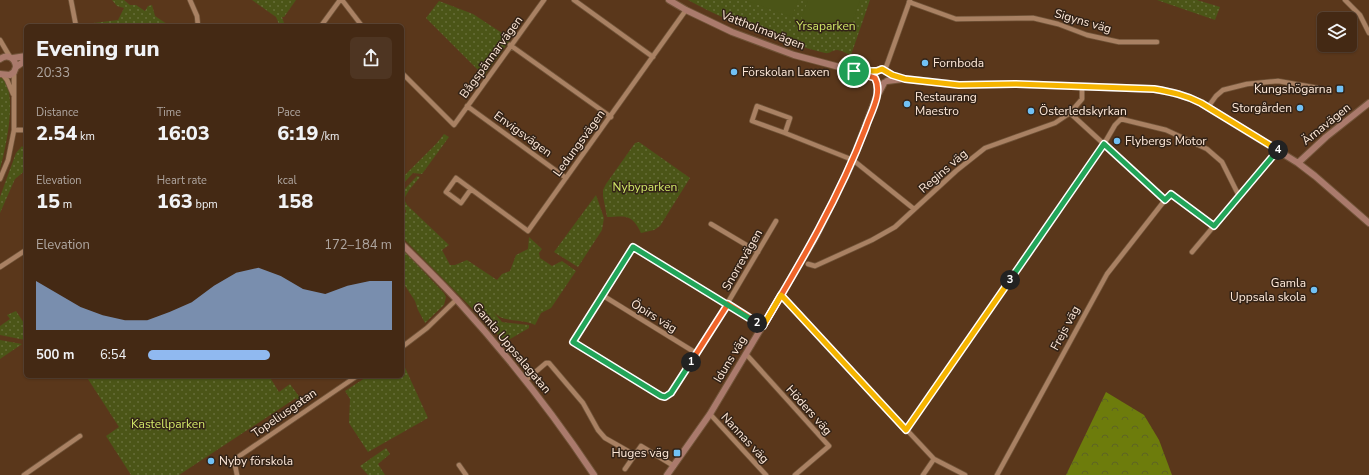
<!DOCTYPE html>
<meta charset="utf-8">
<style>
body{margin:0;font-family:"Nunito Sans",sans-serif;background:#4e3522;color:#f1f3f6;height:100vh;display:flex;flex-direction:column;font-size:15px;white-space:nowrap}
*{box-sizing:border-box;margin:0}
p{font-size:13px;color:#afa6a0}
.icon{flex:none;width:22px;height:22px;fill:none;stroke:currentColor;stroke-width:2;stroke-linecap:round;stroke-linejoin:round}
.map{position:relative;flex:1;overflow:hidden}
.drawer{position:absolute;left:24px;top:24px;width:380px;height:354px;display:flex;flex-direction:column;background:#442914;border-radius:6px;box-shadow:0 1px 3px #0004,0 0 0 1px #5c4534}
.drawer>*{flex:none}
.controls{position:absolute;left:1317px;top:12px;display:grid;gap:8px}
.controls a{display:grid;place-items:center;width:40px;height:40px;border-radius:6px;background:#442914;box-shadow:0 1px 3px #0004,0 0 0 1px #5c4534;font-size:20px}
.pin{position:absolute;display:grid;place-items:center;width:34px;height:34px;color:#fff;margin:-17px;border:2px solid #fff;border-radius:50%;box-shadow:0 1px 4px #0007}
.km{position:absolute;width:20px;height:20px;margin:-10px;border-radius:50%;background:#222;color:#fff;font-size:11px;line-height:20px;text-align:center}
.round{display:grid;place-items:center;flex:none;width:42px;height:42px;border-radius:6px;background:#4e3522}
.summary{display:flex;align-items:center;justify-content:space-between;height:68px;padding:0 12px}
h1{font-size:22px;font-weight:800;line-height:30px}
.stats{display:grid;grid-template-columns:repeat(3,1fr);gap:6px;height:68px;padding:4px 12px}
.stats div{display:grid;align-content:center}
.stats b{font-size:20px;font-weight:800}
.stats small{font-size:11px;font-weight:400}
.stats p{font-size:11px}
.chart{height:112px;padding:8px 12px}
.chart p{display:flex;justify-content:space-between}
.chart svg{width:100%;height:72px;margin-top:4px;fill:#90b9f0;opacity:.7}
ul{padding:0 12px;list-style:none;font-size:13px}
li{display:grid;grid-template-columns:64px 48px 1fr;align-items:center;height:30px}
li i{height:10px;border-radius:5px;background:#90b9f0}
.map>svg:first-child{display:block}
</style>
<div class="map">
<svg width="1369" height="475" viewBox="0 0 1369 475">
<defs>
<pattern id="green-dots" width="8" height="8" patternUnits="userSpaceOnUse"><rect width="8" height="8" fill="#4b5517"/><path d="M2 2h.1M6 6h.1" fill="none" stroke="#666d38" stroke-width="1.8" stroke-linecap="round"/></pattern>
<pattern id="forest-crowns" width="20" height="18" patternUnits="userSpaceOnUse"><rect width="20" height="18" fill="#6d7c0c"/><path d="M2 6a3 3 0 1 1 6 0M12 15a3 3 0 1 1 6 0" fill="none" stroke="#5e6424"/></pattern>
</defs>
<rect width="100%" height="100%" fill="#5a371b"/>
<path fill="url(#green-dots)" d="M112,0H124L130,5H136L145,11L148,6L152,5L155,16L170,26H78L77,25L118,20L124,8L117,6Z
M252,0H296L284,17H282L285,26H277L279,24L276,17Z
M688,0H870L851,55C847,54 841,50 837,50C832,50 830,54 825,53C780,42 730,23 688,0Z
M1157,0H1197L1220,7L1215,20Z
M439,1L473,14L511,39L484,76L426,18Z
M0,76C20,88 5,151 0,169Z
M444,134L449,137L422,174L413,173L402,185V178L437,143Z
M639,142L690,178L660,226L654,230L641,233C632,214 626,216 607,217L603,196V190L606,184L635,143Z
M22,146L26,150V170L15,179L0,213V197L16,153Z
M417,176L420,177L409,190L404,199L407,205L449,245L442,250L450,265H455L467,260L497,280L502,274L510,271L516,255L528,249L529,237L542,249L539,253L540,258L552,266L562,261L576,271L551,308L541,313L535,325C523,319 511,322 500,317C498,316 495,313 493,311L502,322L529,325V328L505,342L402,237V220L406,211L402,204V192Z
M596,195L604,218L602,230L578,267L554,252Z
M402,249L444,293L446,297L444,305L425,323L418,310L415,301L402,281Z
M16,311L26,326V339L25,340L0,335V326L10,319L7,315Z
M0,340L22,344L0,359Z
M402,361L428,418L368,452L349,423L350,399L345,391L368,376H402Z
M86,376H269L279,392L290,384L303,402L300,405L296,398L179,475H131L106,436L119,427Z
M386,448L390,454L378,464L385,475H368L360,466Z"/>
<path fill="url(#forest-crowns)" d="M1106,392L1144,415L1159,440L1172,475H1066Z"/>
<path fill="#4b5517" d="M745,0H798L792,17Z
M808,0H860L847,37L801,20Z"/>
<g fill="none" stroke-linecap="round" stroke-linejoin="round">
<g stroke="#705338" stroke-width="6">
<path id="street" d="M71,0L76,26
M190,0L197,16L198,26
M342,0L362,26
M574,0L653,57
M1345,0L1360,15L1369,33
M909,2L956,19L1033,18L1058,24L1087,35L1119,42H1157
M321,26L340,0
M0,40L10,57
M510,45L611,117
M885,70L910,0
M402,73L454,125L544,0
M3,75L7,80L13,94
M467,106L566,178
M1208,107L1216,96L1223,90L1247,84L1278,81L1318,88
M1070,113L1165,200L1171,194L1215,226
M14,130H26
M785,133L752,121L757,106L790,118L785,133L853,160L914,209
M0,179L8,160L14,130V72
M471,189L461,203L446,192L456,178L528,231L686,10
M711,224L758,252
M1192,252L1278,150
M808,264L815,266L872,240L895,227L956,171L985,148L1055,123L1070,113L1082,99V86
M0,267L26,250
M602,295L696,353
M781,295L934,459L965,475
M763,327L633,247L573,341L661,396L665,397L671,393L727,304L776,221
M402,347L427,328L457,299
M746,354L829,446L795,475
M526,380L546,363H549L583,403L598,430L605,438L635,455
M710,414L766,475
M906,430L1104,144L1115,125L1121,119L1166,130L1207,149L1222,162L1237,192L1240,196
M459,465L466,475
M625,469L641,446L674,466
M24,475L80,436
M237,475L235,465L238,457L357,376
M923,475L934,459
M997,475L1107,274L1165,200"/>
</g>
<g stroke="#705338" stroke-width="8">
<path id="secondary" d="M669,0L686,10L732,32L794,55L847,69L875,78
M13,58L26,56
M0,59C7,54 15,57 16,67L14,72L10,75L0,74
M16,67L26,60
M854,71H877L882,69L892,75L905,79L959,85L1015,84L1154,89C1171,92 1186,95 1201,103L1298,163L1315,176L1369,223
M887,81L903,79
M877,93V82
M1298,163L1326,137L1369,103
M402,244C420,262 440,281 457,300C507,355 553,413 594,475
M667,475L710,414L815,238L850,167L876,98L884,83"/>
</g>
<use href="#street" stroke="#a98163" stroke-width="4.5"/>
<use href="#secondary" stroke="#aa7a6c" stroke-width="6"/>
</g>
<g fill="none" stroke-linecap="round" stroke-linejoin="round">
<g stroke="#fff" stroke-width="8">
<path id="split-1" d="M691,362L728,304L763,326C801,262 839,198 866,127C871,112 883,93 875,78L854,71"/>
</g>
<g stroke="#fff" stroke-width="8">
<path id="split-2" d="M691,362L671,393L665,397L661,396L573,342L633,247L757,323"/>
</g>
<g stroke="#fff" stroke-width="8">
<path id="split-3" d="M757,323L763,326L781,295L906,430L1010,280"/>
</g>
<g stroke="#fff" stroke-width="8">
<path id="split-4" d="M1010,280L1104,144L1165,200L1171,194L1214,226L1278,150"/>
</g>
<g stroke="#fff" stroke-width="8">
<path id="split-5" d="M854,71H877L882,69L892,75L905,79L959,85L1015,84L1154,89C1171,92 1186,95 1201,103L1278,150"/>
</g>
<use href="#split-1" stroke="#f0652b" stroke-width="5"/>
<use href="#split-2" stroke="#22a559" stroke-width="5"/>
<use href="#split-3" stroke="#f5b400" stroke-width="5"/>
<use href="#split-4" stroke="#22a559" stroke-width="5"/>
<use href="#split-5" stroke="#f5b400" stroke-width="5"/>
</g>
<g fill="#71c1f5" stroke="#332317" stroke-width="1.5">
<circle cx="925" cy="63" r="4"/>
<circle cx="734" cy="72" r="4"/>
<rect x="1336" y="85" width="8" height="8" rx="2"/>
<circle cx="907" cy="104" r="4"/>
<circle cx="1300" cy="108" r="4"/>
<circle cx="1031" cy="111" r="4"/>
<circle cx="1117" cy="141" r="4"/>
<circle cx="1314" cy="290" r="4"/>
<rect x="673" y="449" width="8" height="8" rx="2"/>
<circle cx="211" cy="461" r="4"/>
</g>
<g text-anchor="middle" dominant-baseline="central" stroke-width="3" stroke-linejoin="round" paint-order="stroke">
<g font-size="12" fill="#ffe9d9" stroke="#332317">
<text transform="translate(1083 21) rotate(16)">Sigyns väg</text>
<text transform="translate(763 30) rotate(21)">Vattholmavägen</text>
<text transform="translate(491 57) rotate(-54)">Bågspännarvägen</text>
<text transform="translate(1326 124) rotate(-39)">Ärnavägen</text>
<text transform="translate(523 134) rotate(36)">Envigsvägen</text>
<text transform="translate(579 143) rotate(-54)">Ledungsvägen</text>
<text transform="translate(943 171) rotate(-41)">Regins väg</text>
<text transform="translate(742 260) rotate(-60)">Snorrevägen</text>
<text transform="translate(654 316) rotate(32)">Öpirs väg</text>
<text transform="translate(1065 328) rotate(-62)">Frejs väg</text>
<text transform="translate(512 348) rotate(50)">Gamla Uppsalagatan</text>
<text transform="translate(730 359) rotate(-59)">Iduns väg</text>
<text transform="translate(809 410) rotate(48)">Höders väg</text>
<text transform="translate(284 413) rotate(-35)">Topeliusgatan</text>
<text transform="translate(745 438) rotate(47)">Nannas väg</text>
</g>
<g font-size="12" fill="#d1e868" stroke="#332317">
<text x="826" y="26">Yrsaparken</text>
<text x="645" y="187">Nybyparken</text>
<text x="168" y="424">Kastellparken</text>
</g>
<g font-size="12" fill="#ffe9d9" stroke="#332317" text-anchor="start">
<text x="933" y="63">Fornboda</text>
<text x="742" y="72">Förskolan Laxen</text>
<text x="1332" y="89" text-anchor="end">Kungshögarna</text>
<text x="915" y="97">Restaurang<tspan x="915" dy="14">Maestro</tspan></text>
<text x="1292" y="108" text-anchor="end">Storgården</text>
<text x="1039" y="111">Österledskyrkan</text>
<text x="1125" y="141">Flybergs Motor</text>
<text x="1306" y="283" text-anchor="end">Gamla<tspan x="1306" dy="14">Uppsala skola</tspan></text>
<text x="669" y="453" text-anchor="end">Huges väg</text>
<text x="219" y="461">Nyby förskola</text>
</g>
</g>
</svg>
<div class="controls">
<a><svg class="icon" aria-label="layers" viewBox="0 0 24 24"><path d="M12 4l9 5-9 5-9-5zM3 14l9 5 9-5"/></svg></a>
</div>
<div class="pin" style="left:854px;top:71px;background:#1e9e55"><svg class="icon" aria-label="arrive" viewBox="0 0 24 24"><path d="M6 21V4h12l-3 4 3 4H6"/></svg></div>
<b class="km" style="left:691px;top:362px">1</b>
<b class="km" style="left:757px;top:323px">2</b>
<b class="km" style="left:1010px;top:280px">3</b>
<b class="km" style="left:1278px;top:150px">4</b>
<section class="drawer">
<div class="summary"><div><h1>Evening run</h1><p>20:33</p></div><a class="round"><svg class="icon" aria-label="share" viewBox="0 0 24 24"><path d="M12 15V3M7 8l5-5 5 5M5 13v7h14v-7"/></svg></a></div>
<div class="stats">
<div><p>Distance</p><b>2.54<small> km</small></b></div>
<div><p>Time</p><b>16:03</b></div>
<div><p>Pace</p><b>6:19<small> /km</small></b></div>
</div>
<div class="stats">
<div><p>Elevation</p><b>15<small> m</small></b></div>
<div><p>Heart rate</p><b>163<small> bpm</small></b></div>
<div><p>kcal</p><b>158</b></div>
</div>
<div class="chart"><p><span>Elevation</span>172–184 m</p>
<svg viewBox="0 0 160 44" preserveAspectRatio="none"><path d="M0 44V14L10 22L20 30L30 35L40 38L50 38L60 33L70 27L80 17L90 9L100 6L110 11L120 19L130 22L140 17L150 14L160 14V44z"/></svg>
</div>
<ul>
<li><b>500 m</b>6:54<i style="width:50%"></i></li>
</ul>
</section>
</div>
